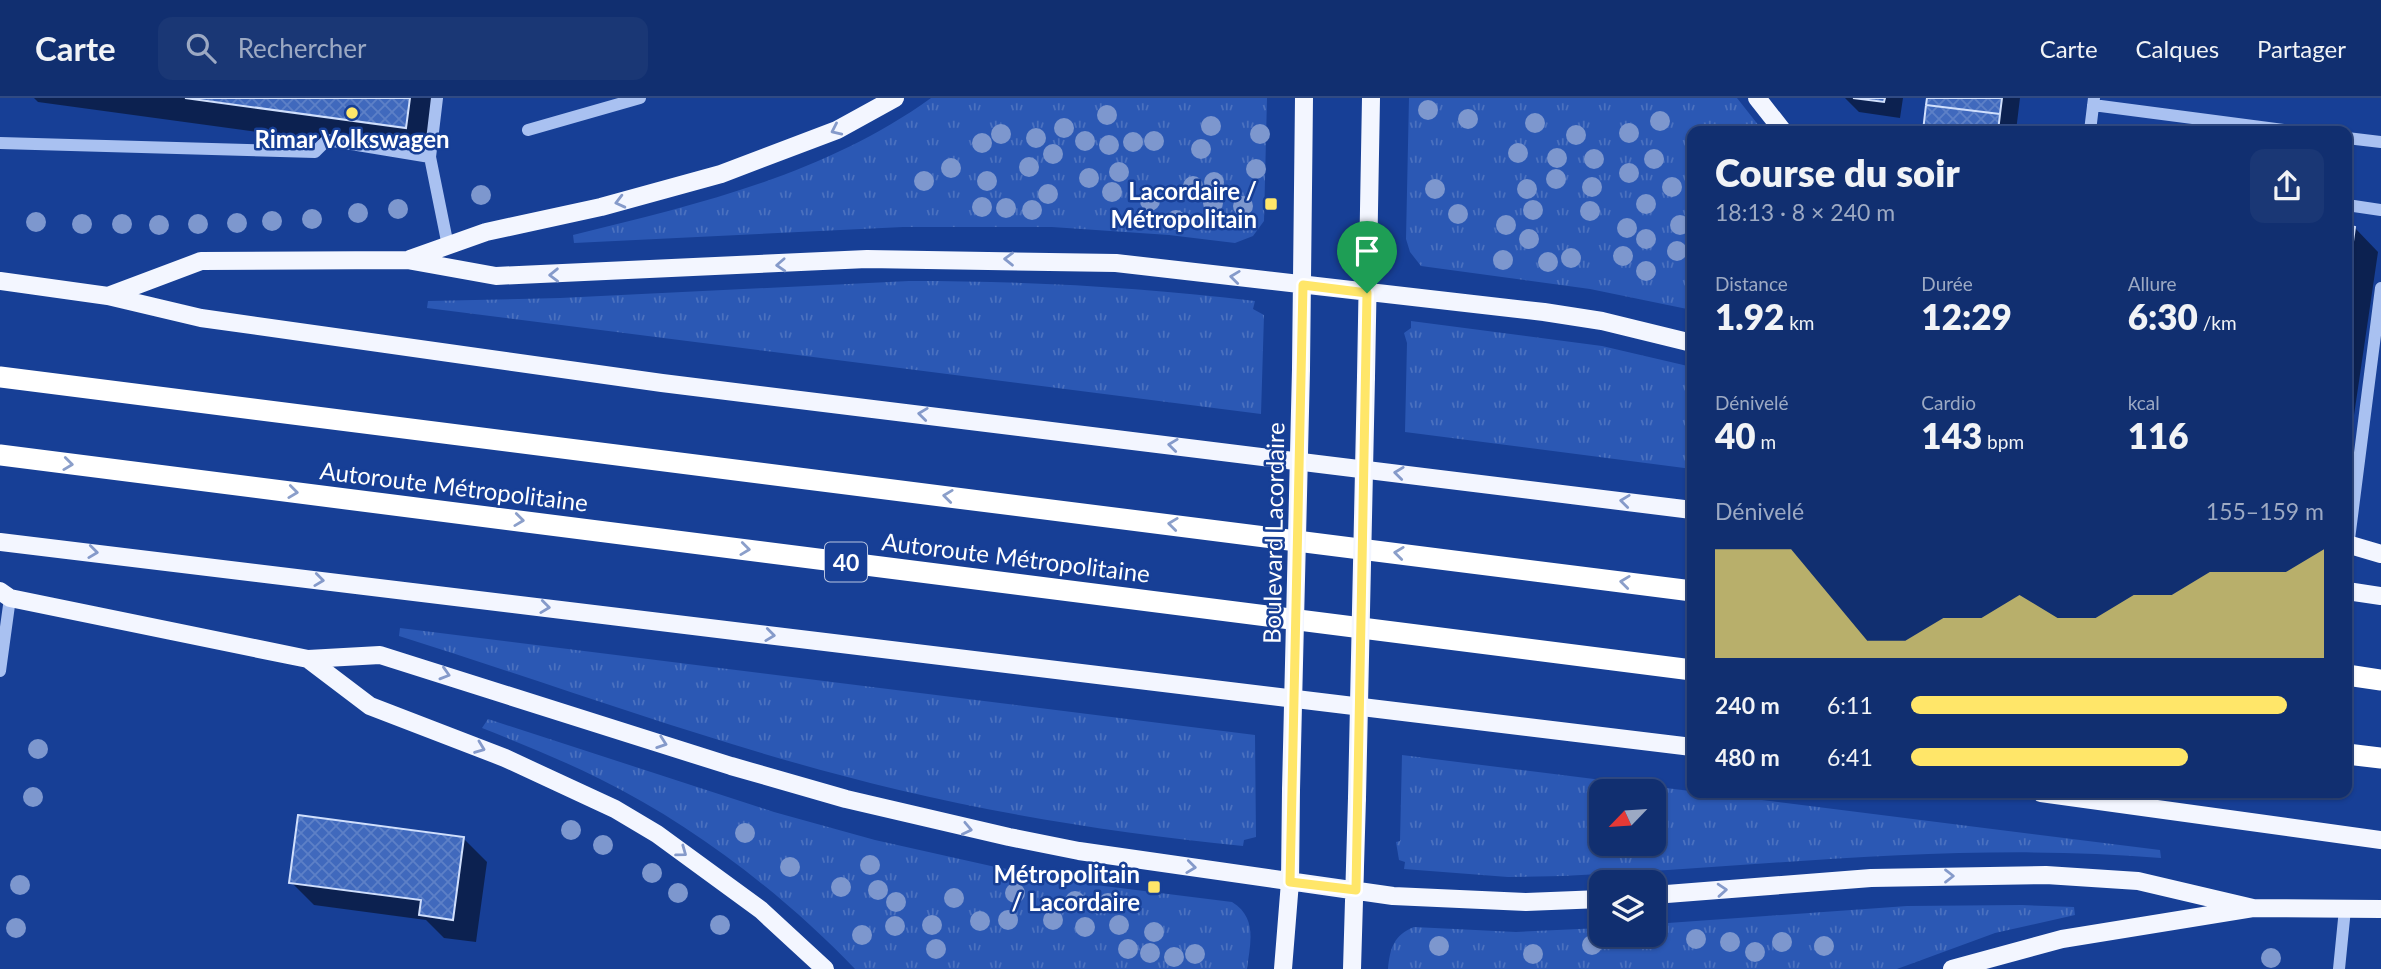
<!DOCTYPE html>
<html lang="fr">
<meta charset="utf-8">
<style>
body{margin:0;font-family:Lato,sans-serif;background:#1a3775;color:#f1f3f6;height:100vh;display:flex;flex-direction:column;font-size:26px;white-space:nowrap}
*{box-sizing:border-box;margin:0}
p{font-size:23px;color:#9ca9c3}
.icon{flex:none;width:38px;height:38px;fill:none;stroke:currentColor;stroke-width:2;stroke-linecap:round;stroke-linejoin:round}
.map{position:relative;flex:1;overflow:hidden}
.side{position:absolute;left:1687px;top:28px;width:665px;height:672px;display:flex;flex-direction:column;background:#112f70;border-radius:14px;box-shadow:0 2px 5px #0004,0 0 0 2px #304a83}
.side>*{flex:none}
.needle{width:46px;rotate:245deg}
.fabs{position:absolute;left:1589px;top:681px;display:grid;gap:14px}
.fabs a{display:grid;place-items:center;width:77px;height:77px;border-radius:14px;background:#112f70;box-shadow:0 2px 5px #0004,0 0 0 2px #304a83;font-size:35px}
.pin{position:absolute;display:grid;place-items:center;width:60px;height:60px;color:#fff;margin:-72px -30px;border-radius:50% 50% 50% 0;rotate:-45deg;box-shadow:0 0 7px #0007}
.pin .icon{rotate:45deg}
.round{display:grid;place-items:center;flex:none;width:74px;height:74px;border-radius:14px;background:#1a3775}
.overview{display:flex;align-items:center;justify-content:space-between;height:119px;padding:0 28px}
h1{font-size:38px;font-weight:800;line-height:52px}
.figures{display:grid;grid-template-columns:repeat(3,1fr);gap:10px;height:119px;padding:7px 28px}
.figures div{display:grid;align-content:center}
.figures b{font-size:35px;font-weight:800}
.figures small{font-size:19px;font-weight:400}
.figures p{font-size:19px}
.chart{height:196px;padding:14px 28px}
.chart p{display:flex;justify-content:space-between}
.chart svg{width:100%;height:126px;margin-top:7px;fill:#ffe669;opacity:.7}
ul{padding:0 28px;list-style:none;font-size:23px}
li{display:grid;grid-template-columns:112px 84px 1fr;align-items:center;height:52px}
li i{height:18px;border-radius:9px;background:#ffe669}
header{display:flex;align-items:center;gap:42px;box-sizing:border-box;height:98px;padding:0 35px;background:#112f70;border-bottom:2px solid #304a83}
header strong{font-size:33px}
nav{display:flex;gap:38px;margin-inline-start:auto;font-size:24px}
.search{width:490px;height:63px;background:#1a3775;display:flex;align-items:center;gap:18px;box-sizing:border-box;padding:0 24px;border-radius:14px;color:#9ca9c3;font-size:26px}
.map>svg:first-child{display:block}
</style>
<header>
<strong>Carte</strong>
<div class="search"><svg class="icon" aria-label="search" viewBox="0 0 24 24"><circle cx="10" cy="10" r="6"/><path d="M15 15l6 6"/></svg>Rechercher</div>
<nav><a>Carte</a><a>Calques</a><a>Partager</a></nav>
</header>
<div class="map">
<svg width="2381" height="871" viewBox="0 0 2381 871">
<defs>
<pattern id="grass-tufts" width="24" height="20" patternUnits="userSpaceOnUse" patternTransform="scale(1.75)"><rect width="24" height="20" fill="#2b58b4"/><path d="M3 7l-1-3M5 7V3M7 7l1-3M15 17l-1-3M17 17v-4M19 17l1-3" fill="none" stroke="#4b71bf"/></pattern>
<pattern id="building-cross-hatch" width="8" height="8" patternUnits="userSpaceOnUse" patternTransform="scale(1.75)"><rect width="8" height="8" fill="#4069bd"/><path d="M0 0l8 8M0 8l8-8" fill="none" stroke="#5d80c7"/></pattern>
</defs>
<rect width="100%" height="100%" fill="#173f96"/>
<path fill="url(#grass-tufts)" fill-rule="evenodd" d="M931,0H1267L1264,123L1253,138L1235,145L1169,137L1052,129H903L574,145L573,137C698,106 824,77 931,0Z
M1409,0H1737L1763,33H1692V212L1590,191L1421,168L1410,154L1406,141Z
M909,183C1025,183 1139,189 1255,203L1253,211L1264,217L1261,316L427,210L428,203L560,200Z
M1411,223L1602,248L1692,269V371L1405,334L1407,245L1404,235L1411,230Z
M400,530L1255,637L1256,739L1244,742L1243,748C1126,736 1013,719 899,692C730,652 565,590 399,538Z
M488,621L774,714L875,742L991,768L1096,787L1232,804C1258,820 1250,846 1247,871H855C783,796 693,727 600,681C562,662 522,646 482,630Z
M1402,657L2160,752L2161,760C1960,743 1763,769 1563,778L1508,779L1404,771L1405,764L1399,762L1396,744L1400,743ZM1601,693H1654V746H1601Z
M2022,807L2074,809L2075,817L1995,835L1897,871H1388C1390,850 1394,837 1414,829L1516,834L1601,830V836H1654V826L1907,808Z"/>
<path fill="#0007" d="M34,0H442L435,58L38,4Z
M1845,0H1903L1900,20L1859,14Z
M1929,0H2020L2016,33H1925Z
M2347,129L2355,130L2378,154L2348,358Z
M463,740L487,764L476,844L444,840L426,822L314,807L291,784Z"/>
<path fill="url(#building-cross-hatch)" stroke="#d0dffc" stroke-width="2" d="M185,0H410L406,30Z
M1853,0H1885L1884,4Z
M1927,0H2002L2000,16L1926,7Z
M1926,7L2000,16L1998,33H1923Z
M2347,127L2355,129L2347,188Z
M298,717L464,739L453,822L419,817L421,802L289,785Z"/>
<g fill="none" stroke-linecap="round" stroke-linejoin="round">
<path stroke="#a9c1f1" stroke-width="12" d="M2093,7L2292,33
M528,32L640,0
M2090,33L2094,0
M2347,40L2381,44
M0,45L315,54L327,42L430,59L448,148
M430,59L437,0
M2347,107L2381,112
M2347,457L2381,190
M0,573L10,500
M2339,871L2345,811"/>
<path stroke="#f3f6ff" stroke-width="18" d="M1757,0L1783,33
M410,161L486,134L601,109L721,76L837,32L895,0
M0,183L108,198L201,220L662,285L1692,412
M108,198L201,163L407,162L496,178L867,161L1116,165L1544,214L1602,223L1692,245
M1301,271L1304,0
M1366,279L1371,0
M0,444L1692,649
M2347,446L2381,456
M0,493L10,500L308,561L380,557L731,668L846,701L1009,739L1079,753L1393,798L1526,804L1601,801
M2347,493L2381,498
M308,561L370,608L505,660L615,711L657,736L761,812L825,871
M2041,695L2381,742
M1654,797L1871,780L2046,777L2138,783L2253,810
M1283,871L1290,784L1291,692
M1352,871L1357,700
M1952,871L2062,841L2253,810L2381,811"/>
<path stroke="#fff" stroke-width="21" d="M0,279L1692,493
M0,357L1692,572
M2347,577L2381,582
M2347,656L2381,660"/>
<path stroke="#f3f6ff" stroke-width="18" d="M1291,692L1301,271
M1357,700L1366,279"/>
</g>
<g fill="#7d97ce">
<circle cx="1428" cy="12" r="10"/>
<circle cx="1107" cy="17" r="10"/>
<circle cx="1468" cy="21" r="10"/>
<circle cx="1660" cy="23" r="10"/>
<circle cx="1535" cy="25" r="10"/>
<circle cx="1211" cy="28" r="10"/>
<circle cx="1064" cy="30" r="10"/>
<circle cx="1629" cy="35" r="10"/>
<circle cx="1001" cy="36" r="10"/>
<circle cx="1260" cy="36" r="10"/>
<circle cx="1576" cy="37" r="10"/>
<circle cx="1036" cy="40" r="10"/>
<circle cx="1085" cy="43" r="10"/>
<circle cx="1154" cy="43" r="10"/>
<circle cx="1133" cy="44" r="10"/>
<circle cx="982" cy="45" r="10"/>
<circle cx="1109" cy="47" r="10"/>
<circle cx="1201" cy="51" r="10"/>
<circle cx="1518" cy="55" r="10"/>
<circle cx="1053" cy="56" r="10"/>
<circle cx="1557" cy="60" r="10"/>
<circle cx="1594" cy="61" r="10"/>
<circle cx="1654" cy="61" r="10"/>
<circle cx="1029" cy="69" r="10"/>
<circle cx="951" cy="70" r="10"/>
<circle cx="1256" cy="71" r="10"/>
<circle cx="1119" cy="74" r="10"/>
<circle cx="1629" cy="75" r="10"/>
<circle cx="1089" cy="80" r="10"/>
<circle cx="1556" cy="81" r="10"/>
<circle cx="924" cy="83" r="10"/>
<circle cx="987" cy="83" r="10"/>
<circle cx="1214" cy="84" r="10"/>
<circle cx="1193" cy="88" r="10"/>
<circle cx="1592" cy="89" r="10"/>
<circle cx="1672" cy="89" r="10"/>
<circle cx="1435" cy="91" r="10"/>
<circle cx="1527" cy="91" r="10"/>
<circle cx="1112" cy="94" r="10"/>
<circle cx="1048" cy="96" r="10"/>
<circle cx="481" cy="97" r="10"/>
<circle cx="1150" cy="103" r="10"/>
<circle cx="1213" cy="105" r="10"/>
<circle cx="1646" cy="106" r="10"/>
<circle cx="1243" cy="108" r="10"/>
<circle cx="982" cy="109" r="10"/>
<circle cx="1006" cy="110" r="10"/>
<circle cx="398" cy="111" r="10"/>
<circle cx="1032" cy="112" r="10"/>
<circle cx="1533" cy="112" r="10"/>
<circle cx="1590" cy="113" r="10"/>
<circle cx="358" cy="115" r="10"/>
<circle cx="1458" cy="116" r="10"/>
<circle cx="312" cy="121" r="10"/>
<circle cx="1176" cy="122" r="10"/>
<circle cx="272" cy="123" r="10"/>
<circle cx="36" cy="124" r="10"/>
<circle cx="237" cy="125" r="10"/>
<circle cx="82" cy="126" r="10"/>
<circle cx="122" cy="126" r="10"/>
<circle cx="198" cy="126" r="10"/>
<circle cx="159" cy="127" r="10"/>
<circle cx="1506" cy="127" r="10"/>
<circle cx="1680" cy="127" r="10"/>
<circle cx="1627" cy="130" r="10"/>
<circle cx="1529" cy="141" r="10"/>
<circle cx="1646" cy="141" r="10"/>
<circle cx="1677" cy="153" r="10"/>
<circle cx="1623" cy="158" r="10"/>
<circle cx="1571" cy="160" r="10"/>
<circle cx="1503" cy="162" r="10"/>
<circle cx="1548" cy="164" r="10"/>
<circle cx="1646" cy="173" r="10"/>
<circle cx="38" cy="651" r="10"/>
<circle cx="33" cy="699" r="10"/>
<circle cx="571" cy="732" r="10"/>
<circle cx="745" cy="735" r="10"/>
<circle cx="603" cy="747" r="10"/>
<circle cx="870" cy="767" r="10"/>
<circle cx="790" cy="769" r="10"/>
<circle cx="652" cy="775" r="10"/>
<circle cx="20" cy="787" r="10"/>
<circle cx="841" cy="789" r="10"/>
<circle cx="878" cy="792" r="10"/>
<circle cx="678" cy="795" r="10"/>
<circle cx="1015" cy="795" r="10"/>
<circle cx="954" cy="800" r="10"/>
<circle cx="1075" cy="803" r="10"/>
<circle cx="896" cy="804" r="10"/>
<circle cx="1108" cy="805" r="10"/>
<circle cx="1008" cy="822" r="10"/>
<circle cx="1053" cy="822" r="10"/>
<circle cx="980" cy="823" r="10"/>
<circle cx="720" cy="827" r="10"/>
<circle cx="932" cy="827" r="10"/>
<circle cx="1119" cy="827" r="10"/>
<circle cx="895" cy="828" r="10"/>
<circle cx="1085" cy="829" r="10"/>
<circle cx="16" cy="830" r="10"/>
<circle cx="1154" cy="834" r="10"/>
<circle cx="862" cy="837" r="10"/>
<circle cx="1696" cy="841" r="10"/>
<circle cx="1730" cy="844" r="10"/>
<circle cx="1782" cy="844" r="10"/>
<circle cx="1592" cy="847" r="10"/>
<circle cx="1439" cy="848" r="10"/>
<circle cx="1824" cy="848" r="10"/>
<circle cx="936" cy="851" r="10"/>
<circle cx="1128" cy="851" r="10"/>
<circle cx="1755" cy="854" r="10"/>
<circle cx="1150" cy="855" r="10"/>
<circle cx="1195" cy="856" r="10"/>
<circle cx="1533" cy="856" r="10"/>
<circle cx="1174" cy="859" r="10"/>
<circle cx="2271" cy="860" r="10"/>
</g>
<defs><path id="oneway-chevron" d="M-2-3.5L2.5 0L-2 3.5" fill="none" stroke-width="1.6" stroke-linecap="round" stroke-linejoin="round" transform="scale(1.75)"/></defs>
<g stroke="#859aca">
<use href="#oneway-chevron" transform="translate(836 32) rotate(155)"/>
<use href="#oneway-chevron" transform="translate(620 104) rotate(166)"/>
<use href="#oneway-chevron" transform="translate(1009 161) rotate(-179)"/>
<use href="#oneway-chevron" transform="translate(781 167) rotate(177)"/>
<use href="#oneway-chevron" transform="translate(554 177) rotate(179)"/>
<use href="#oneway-chevron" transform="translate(1235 179) rotate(-173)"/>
<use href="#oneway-chevron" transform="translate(923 316) rotate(-173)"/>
<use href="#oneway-chevron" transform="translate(1173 347) rotate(-173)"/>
<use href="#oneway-chevron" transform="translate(1399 375) rotate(-173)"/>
<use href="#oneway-chevron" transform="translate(1625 403) rotate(-173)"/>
<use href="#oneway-chevron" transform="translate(93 454) rotate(7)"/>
<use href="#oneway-chevron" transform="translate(319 482) rotate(7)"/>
<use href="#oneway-chevron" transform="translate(545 509) rotate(7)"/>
<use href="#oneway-chevron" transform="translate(770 537) rotate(7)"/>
<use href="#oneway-chevron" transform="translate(445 576) rotate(17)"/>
<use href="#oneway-chevron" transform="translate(662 645) rotate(19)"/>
<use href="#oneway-chevron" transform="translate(480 650) rotate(21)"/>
<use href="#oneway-chevron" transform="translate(967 731) rotate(12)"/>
<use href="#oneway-chevron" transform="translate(682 754) rotate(36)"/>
<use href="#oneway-chevron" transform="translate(1191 769) rotate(7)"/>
<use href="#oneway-chevron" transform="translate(1949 778)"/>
<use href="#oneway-chevron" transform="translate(1722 792) rotate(-4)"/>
</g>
<g stroke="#8b9fca">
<use href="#oneway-chevron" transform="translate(68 366) rotate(7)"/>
<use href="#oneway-chevron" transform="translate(293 394) rotate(7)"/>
<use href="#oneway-chevron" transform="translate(948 398) rotate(-173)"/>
<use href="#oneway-chevron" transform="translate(519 422) rotate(7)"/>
<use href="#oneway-chevron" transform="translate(1173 426) rotate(-173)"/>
<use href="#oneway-chevron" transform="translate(745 451) rotate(7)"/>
<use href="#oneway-chevron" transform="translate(1399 455) rotate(-173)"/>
<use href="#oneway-chevron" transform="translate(1625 484) rotate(-173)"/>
</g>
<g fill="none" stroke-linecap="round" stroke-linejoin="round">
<g stroke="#fff" stroke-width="14">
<path id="route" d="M1303,187L1367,195L1356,792L1290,784Z"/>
</g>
<use href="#route" stroke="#ffe669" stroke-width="9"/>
</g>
<g fill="#ffe669" stroke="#173f96" stroke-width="2.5">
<circle cx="352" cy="15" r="7"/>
<rect x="1264" y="99" width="14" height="14" rx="3.5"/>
<rect x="1147" y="782" width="14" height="14" rx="3.5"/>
</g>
<g text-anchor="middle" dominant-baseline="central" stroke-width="5" stroke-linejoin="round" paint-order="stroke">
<rect fill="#173f96" stroke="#b9c5e0" stroke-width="2" x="825" y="444.5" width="42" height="39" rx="5"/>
<g font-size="23" font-weight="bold" fill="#fff">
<text x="846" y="464">40</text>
</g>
<g font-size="24" font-weight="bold" fill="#fff" stroke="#173f96" text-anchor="end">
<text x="352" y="40" text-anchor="middle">Rimar Volkswagen</text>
<text x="1257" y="92">Lacordaire /<tspan x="1257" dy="28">Métropolitain</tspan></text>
<text x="1140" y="775">Métropolitain<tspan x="1140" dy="28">/ Lacordaire</tspan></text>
</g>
<g font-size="24" fill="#fff" stroke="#173f96">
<text transform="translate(454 388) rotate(7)">Autoroute Métropolitaine</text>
<text transform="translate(1273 435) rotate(-89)">Boulevard Lacordaire</text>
<text transform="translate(1016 459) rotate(7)">Autoroute Métropolitaine</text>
</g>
</g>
</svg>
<div class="fabs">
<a><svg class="needle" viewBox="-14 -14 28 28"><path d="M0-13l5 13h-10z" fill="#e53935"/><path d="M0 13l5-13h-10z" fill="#9ca9c3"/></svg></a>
<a><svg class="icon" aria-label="layers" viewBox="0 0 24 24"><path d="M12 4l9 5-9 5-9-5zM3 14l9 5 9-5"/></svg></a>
</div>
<div class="pin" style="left:1367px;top:195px;background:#1e9e55"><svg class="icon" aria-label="arrive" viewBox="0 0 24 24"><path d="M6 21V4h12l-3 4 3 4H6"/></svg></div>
<section class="side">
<div class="overview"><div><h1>Course du soir</h1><p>18:13 · 8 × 240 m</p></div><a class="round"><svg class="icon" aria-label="share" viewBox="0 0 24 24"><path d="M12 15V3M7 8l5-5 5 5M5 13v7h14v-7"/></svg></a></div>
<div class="figures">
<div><p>Distance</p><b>1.92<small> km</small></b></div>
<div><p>Durée</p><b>12:29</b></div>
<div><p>Allure</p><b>6:30<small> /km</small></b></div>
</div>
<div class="figures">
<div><p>Dénivelé</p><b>40<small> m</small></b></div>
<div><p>Cardio</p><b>143<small> bpm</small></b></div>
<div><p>kcal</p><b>116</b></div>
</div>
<div class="chart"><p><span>Dénivelé</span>155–159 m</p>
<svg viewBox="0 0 160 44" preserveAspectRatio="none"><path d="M0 44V6L10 6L20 6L30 22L40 38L50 38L60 30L70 30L80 22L90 30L100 30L110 22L120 22L130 14L140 14L150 14L160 6V44z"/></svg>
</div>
<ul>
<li><b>240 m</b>6:11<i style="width:91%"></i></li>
<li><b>480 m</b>6:41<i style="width:67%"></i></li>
</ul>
</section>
</div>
